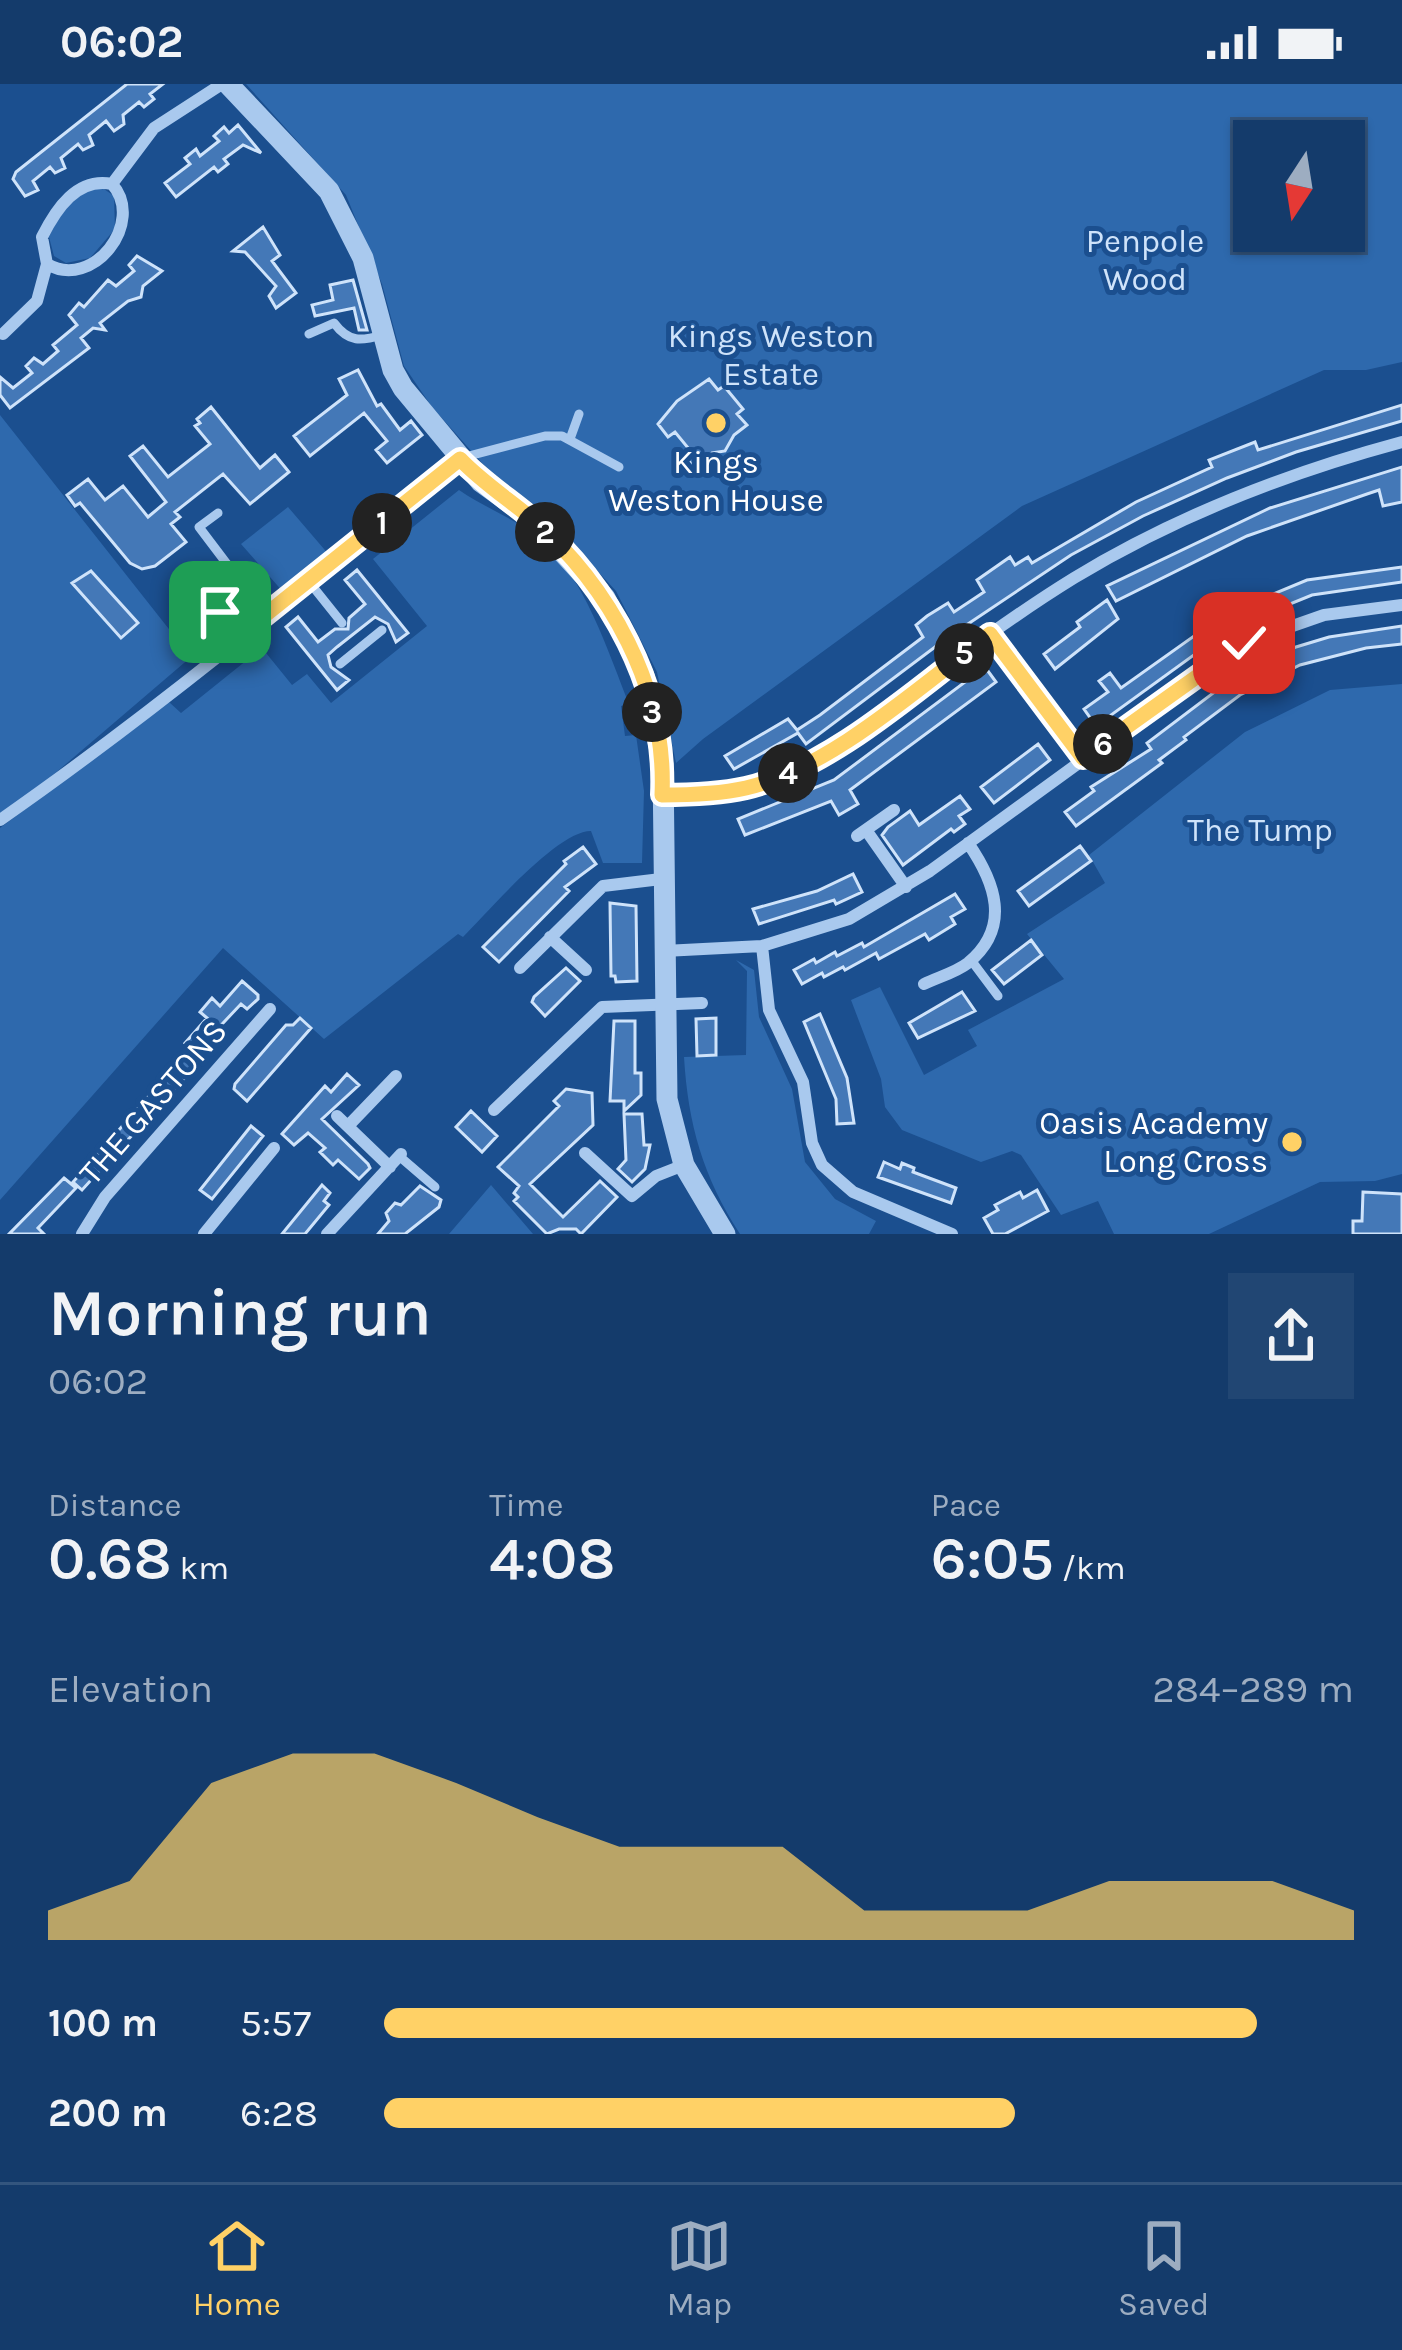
<!DOCTYPE html>
<meta charset="utf-8">
<style>
body{margin:0;font-family:Karla,sans-serif;background:#214673;color:#f1f3f6;height:100vh;display:flex;flex-direction:column;font-size:45px;white-space:nowrap}
*{box-sizing:border-box;margin:0}
p{font-size:39px;color:#9dadc1}
.icon{flex:none;width:66px;height:66px;fill:none;stroke:currentColor;stroke-width:2;stroke-linecap:round;stroke-linejoin:round}
.map{position:relative;height:1150px;overflow:hidden}
.side{display:flex;flex-direction:column;background:#143b6b;flex:1}
.side>*{flex:none}
.needle{width:78px;rotate:192deg}
.controls{position:absolute;left:1233px;top:36px;display:grid;gap:24px}
.controls a{display:grid;place-items:center;width:132px;height:132px;border-radius:0px;background:#143b6b;box-shadow:0 3px 9px #0004,0 0 0 3px #33557e;font-size:60px}
.pin{position:absolute;display:grid;place-items:center;width:102px;height:102px;color:#fff;margin:-51px;border-radius:24px;box-shadow:0 6px 18px #0006}
.km{position:absolute;width:60px;height:60px;margin:-30px;border-radius:50%;background:#222;color:#fff;font-size:33px;line-height:60px;text-align:center}
.round{display:grid;place-items:center;flex:none;width:126px;height:126px;border-radius:0px;background:#214673}
.overview{display:flex;align-items:center;justify-content:space-between;height:204px;padding:0 48px}
h1{font-size:66px;font-weight:600;line-height:90px}
.metrics{display:grid;grid-template-columns:repeat(3,1fr);gap:18px;height:204px;padding:12px 48px}
.metrics div{display:grid;align-content:center}
.metrics b{font-size:60px;font-weight:600}
.metrics small{font-size:33px;font-weight:400}
.metrics p{font-size:33px}
.chart{height:336px;padding:24px 48px}
.chart p{display:flex;justify-content:space-between}
.chart svg{width:100%;height:216px;margin-top:12px;fill:#ffd166;opacity:.7}
ul{padding:0 48px;list-style:none;font-size:39px}
li{display:grid;grid-template-columns:192px 144px 1fr;align-items:center;height:90px}
li i{height:30px;border-radius:15px;background:#ffd166}
.status{display:flex;justify-content:space-between;align-items:center;height:84px;padding:0 60px;background:#143b6b;direction:ltr}
.status svg{height:33px;fill:currentColor}
.menu{display:flex;justify-content:space-around;align-items:center;height:168px;border-top:3px solid #33557e;background:#143b6b;font-size:33px;color:#9dadc1}
.menu a{display:grid;justify-items:center;gap:6px}
.menu .on{color:#ffd166}
.map>svg:first-child{display:block}
</style>
<div class="status"><b>06:02</b><svg viewBox="0 0 49 12"><path d="M0 12V9h3v3zM5 12V6h3v6zM10 12V3h3v9zM15 12V0h3v12zM26 1h20v11H26zM47 4h2v5h-2z"/></svg></div>
<div class="map">
<svg width="1402" height="1150" viewBox="0 0 1402 1150">
<rect width="100%" height="100%" fill="#1b4f8f"/>
<path fill="#2e69ad" fill-rule="evenodd" d="M246,0H1402V278L1366,286H1324L1022,422L703,655L676,679L657,588L616,507L539,424L490,388L432,323L404,282L382,200L346,111ZM1254,57H1344V147H1254Z
M91,105H104L114,112L115,145L90,174L66,179L54,172L49,153C59,132 70,116 91,105Z
M0,331L191,573L39,703L0,729Z
M459,406C485,424 516,435 540,455C583,489 609,570 629,620L621,622L625,652L636,651L644,707L642,779H603L591,747C557,747 488,828 463,853L458,850L324,955L223,864L0,1116V744L169,618L181,629L262,564L292,601L307,590L331,619L427,542L373,475Z
M288,423L330,472L284,509L241,460Z
M1402,600V1090L1375,1097L1320,1098L1209,1150H1114L1098,1117L1061,1131L1021,1071L1012,1067L981,1078L902,1046L885,1023L881,995L851,916L880,903L924,991L977,962L968,946L1064,895L1027,850L1105,799L1089,771L1245,648L1330,606Z
M736,876L754,886L759,933L792,1005L805,1078L835,1115L876,1137L869,1150H740C703,1093 688,1040 684,973L746,971L747,887Z
M491,1101L533,1150H449Z"/>
<path fill="#4478b7" stroke="#cfe3fa" stroke-width="3" d="M127,0H163L150,10L154,15L144,23L139,18L123,31L124,40L114,47L106,37L89,51L93,61L83,66L78,60L61,74L65,84L55,89L50,83L33,97L38,106L25,112L13,95L16,88Z
M238,41L261,69L243,61L224,75L228,80L218,88L214,83L176,113L165,99L190,80L185,74L196,65L200,72L219,57L214,52L224,43L229,49Z
M263,143L280,171L272,177L296,209L276,224L269,212L276,202L245,168L233,167Z
M137,172L162,187L143,202L141,213L128,217L100,239L105,246L93,244L81,254L89,264L10,324L0,311V293L13,304L32,289L26,282L34,274L43,280L58,267L53,261L77,241L69,231L79,219L84,223L108,196L116,202L134,187L129,181Z
M353,196L367,246H359L354,224L315,232L312,221L333,216L330,201Z
M358,286L377,322L381,320L400,346L411,337L422,351L387,379L376,366L387,357L364,329L310,372L294,352L347,311L339,295Z
M709,295L718,306L724,302L743,325L737,330L747,341L734,351L725,367L712,369L693,382L683,370L689,365L675,348L668,353L658,340L677,317Z
M1402,321V337L1296,368L1227,394L1143,432L1071,471L947,554L806,660L798,649L734,685L725,672L788,635L797,646L820,631L923,553L916,541L927,532L948,519L954,528L984,508L977,496L1010,473L1015,481L1028,473L1032,479L1136,418L1212,383L1209,376L1255,358L1258,366Z
M211,323L260,384L275,371L289,388L250,420L223,390L175,428L180,433L171,440L186,458L155,482L142,485L130,479L80,419L75,422L67,411L88,395L105,416L123,402L148,433L166,418L130,372L143,362L168,393L210,360L195,342L200,339L197,335Z
M1402,383V418L1383,422L1379,406L1367,410L1247,452L1116,517L1107,502L1270,424Z
M1402,483V498L1312,511L1231,544L1096,642L1084,625L1108,608L1099,597L1110,589L1121,604L1225,530L1307,496Z
M357,486L408,549L396,558L388,540L375,533L337,563L328,571L331,583L349,596L337,606L286,543L298,533L318,558L335,545H348L349,534L365,520L345,496Z
M91,487L138,539L121,554L72,499Z
M1107,516L1118,535L1055,585L1044,570L1080,543L1077,538Z
M1402,542V560L1366,564L1300,581L1240,611L1184,653L1186,656L1159,676L1162,679L1076,742L1065,728L1094,707L1091,703L1151,665L1147,659L1233,594L1296,563L1329,553Z
M985,583L996,598L850,706L858,720L839,731L831,717L745,751L738,735L834,696Z
M1038,660L1050,676L994,719L981,703Z
M960,712L970,725L959,732L965,740L954,748L951,745L903,781L882,751L888,743L910,727L919,741Z
M1080,762L1091,777L1029,822L1018,807Z
M583,763L596,780L565,803L569,807L499,878L483,863L566,780L564,777Z
M853,790L862,808L836,820L834,816L759,840L753,825L817,807Z
M955,810L965,825L951,833L955,840L929,856L925,850L879,875L876,869L845,886L843,883L824,893L822,889L802,900L794,886L814,875L816,879L835,868L837,872L862,859L864,863Z
M610,819L636,822L637,897L616,898L615,892H611Z
M1031,856L1042,871L1004,900L992,886Z
M566,884L580,897L545,932L532,918L534,913Z
M242,897L258,911V915L247,925L241,920L208,955L212,964L82,1106L73,1098L191,964L185,959L207,934L200,928L212,914L220,922Z
M962,908L975,927L918,954L909,939Z
M820,930L847,994L854,1039L837,1040L836,1015L804,938Z
M300,934L311,944L247,1017L234,1005L235,1000L286,941H293Z
M716,934V971L697,972L696,935Z
M614,937H635V989H641V1011L624,1027V1017H610Z
M347,990L359,1001L322,1035L368,1080L370,1084L359,1095L338,1076L333,1081L320,1068L325,1064L308,1049L294,1061L282,1050L325,1002L331,1008Z
M566,1005L592,1009L593,1041L530,1100L563,1133L600,1097L617,1113L581,1150L576,1145H559L547,1150L514,1117L518,1113L514,1109L519,1102L498,1083L559,1022L554,1017Z
M471,1027L497,1052L482,1068L456,1043Z
M624,1030H642L644,1061H650L645,1085L632,1098L618,1085L626,1076Z
M251,1042L263,1052L212,1115L200,1106Z
M884,1078L900,1085L902,1079L914,1084L913,1088L956,1104L951,1119L878,1093Z
M64,1094L76,1104L38,1144L44,1150H9Z
M322,1101L330,1109L324,1117L329,1121L305,1150H282Z
M420,1102L441,1116L439,1123L405,1150H378L389,1137L386,1129L395,1119L401,1121Z
M1037,1106L1048,1127L1005,1150H993L984,1134L998,1126L995,1121L1020,1108L1023,1114Z
M1363,1108L1402,1110V1150H1353V1137H1362Z"/>
<g fill="none" stroke-linecap="round" stroke-linejoin="round">
<path stroke="#a9c9ee" stroke-width="9" d="M309,250L334,239C349,259 361,257 383,251
M570,355L579,330
M465,373L545,352H562L619,383
M218,429L199,443L227,480L201,503L239,552
M310,499L342,539
M340,580L382,546
M971,876L998,912
M399,1072L435,1103"/>
<path stroke="#a9c9ee" stroke-width="12" d="M112,100L154,44L222,0
M3,250L37,217L47,180L42,153C56,125 77,93 112,100C146,138 93,207 47,180
M990,549L1083,674
M662,711C709,710 753,706 796,686C835,669 868,640 902,615C958,573 1014,531 1074,494C1176,432 1287,389 1402,358
M0,736C159,625 310,499 460,375
M866,746L906,803
M857,752L894,726
M550,853L586,886
M762,862L769,926L803,998L812,1059L822,1081L853,1108L952,1150
M664,867L762,862L849,835L930,787L1244,559L1324,531L1402,521
M520,884L603,802L661,795
M924,900C938,893 955,889 968,879C1012,843 995,798 968,759
M494,1026L602,923L702,919
M337,1032L390,1083
M348,1042L396,992
M585,1069L632,1112L656,1092L684,1081
M82,1150L105,1113L270,925
M204,1150L274,1064
M327,1150L401,1070"/>
<path stroke="#a9c9ee" stroke-width="21" d="M228,0L329,107L363,174L393,286L403,304L481,398L531,434L605,514L644,592L663,681L667,1015L684,1081L725,1150"/>
</g>
<g fill="none" stroke-linecap="round" stroke-linejoin="round">
<g stroke="#fff" stroke-width="24">
<path id="route" d="M220,528L239,552L460,375C482,398 507,414 531,434C610,502 667,605 662,711C690,711 719,710 746,704C831,684 920,602 990,550L1083,674L1244,559"/>
</g>
<use href="#route" stroke="#ffd166" stroke-width="15"/>
</g>
<g fill="#ffd166" stroke="#1b4f8f" stroke-width="4.5">
<circle cx="716" cy="339" r="12"/>
<circle cx="1292" cy="1058" r="12"/>
</g>
<g text-anchor="middle" dominant-baseline="central" stroke-width="10" stroke-linejoin="round" paint-order="stroke">
<g font-size="33" fill="#cfe3fa" stroke="#1b4f8f">
<text x="1145" y="157">Penpole<tspan x="1145" dy="38">Wood</tspan></text>
<text x="771" y="252">Kings Weston<tspan x="771" dy="38">Estate</tspan></text>
<text x="1260" y="746">The Tump</text>
</g>
<g font-size="33" fill="#fff" stroke="#1b4f8f">
<text x="716" y="378">Kings<tspan x="716" dy="38">Weston House</tspan></text>
<text x="1268" y="1039" text-anchor="end">Oasis Academy<tspan x="1268" dy="38">Long Cross</tspan></text>
</g>
<g font-size="33" fill="#fff" stroke="#1b4f8f">
<text transform="translate(153 1018) rotate(-49)">THE GASTONS</text>
</g>
</g>
</svg>
<div class="controls">
<a><svg class="needle" viewBox="-14 -14 28 28"><path d="M0-13l5 13h-10z" fill="#e53935"/><path d="M0 13l5-13h-10z" fill="#9dadc1"/></svg></a>
</div>
<div class="pin" style="left:220px;top:528px;background:#1e9e55"><svg class="icon" aria-label="arrive" viewBox="0 0 24 24"><path d="M6 21V4h12l-3 4 3 4H6"/></svg></div>
<div class="pin" style="left:1244px;top:559px;background:#d93025"><svg class="icon" aria-label="check" viewBox="0 0 24 24"><path d="M5 12l5 5 9-10"/></svg></div>
<b class="km" style="left:382px;top:439px">1</b>
<b class="km" style="left:545px;top:448px">2</b>
<b class="km" style="left:652px;top:628px">3</b>
<b class="km" style="left:788px;top:689px">4</b>
<b class="km" style="left:964px;top:569px">5</b>
<b class="km" style="left:1103px;top:660px">6</b>
</div>
<section class="side">
<div class="overview"><div><h1>Morning run</h1><p>06:02</p></div><a class="round"><svg class="icon" aria-label="share" viewBox="0 0 24 24"><path d="M12 15V3M7 8l5-5 5 5M5 13v7h14v-7"/></svg></a></div>
<div class="metrics">
<div><p>Distance</p><b>0.68<small> km</small></b></div>
<div><p>Time</p><b>4:08</b></div>
<div><p>Pace</p><b>6:05<small> /km</small></b></div>
</div>
<div class="chart"><p><span>Elevation</span>284–289 m</p>
<svg viewBox="0 0 160 44" preserveAspectRatio="none"><path d="M0 44V38L10 32L20 12L30 6L40 6L50 12L60 19L70 25L80 25L90 25L100 38L110 38L120 38L130 32L140 32L150 32L160 38V44z"/></svg>
</div>
<ul>
<li><b>100 m</b>5:57<i style="width:90%"></i></li>
<li><b>200 m</b>6:28<i style="width:65%"></i></li>
</ul>
</section>
<nav class="menu">
<a class="on"><svg class="icon" aria-label="home" viewBox="0 0 24 24"><path d="M3 11l9-7 9 7M6 9v11h12V9"/></svg>Home</a>
<a><svg class="icon" aria-label="map" viewBox="0 0 24 24"><path d="M3 6l6-2 6 2 6-2v14l-6 2-6-2-6 2zM9 4v14M15 6v14"/></svg>Map</a>
<a><svg class="icon" aria-label="saved" viewBox="0 0 24 24"><path d="M7 4h10v16l-5-4-5 4z"/></svg>Saved</a>
</nav>
